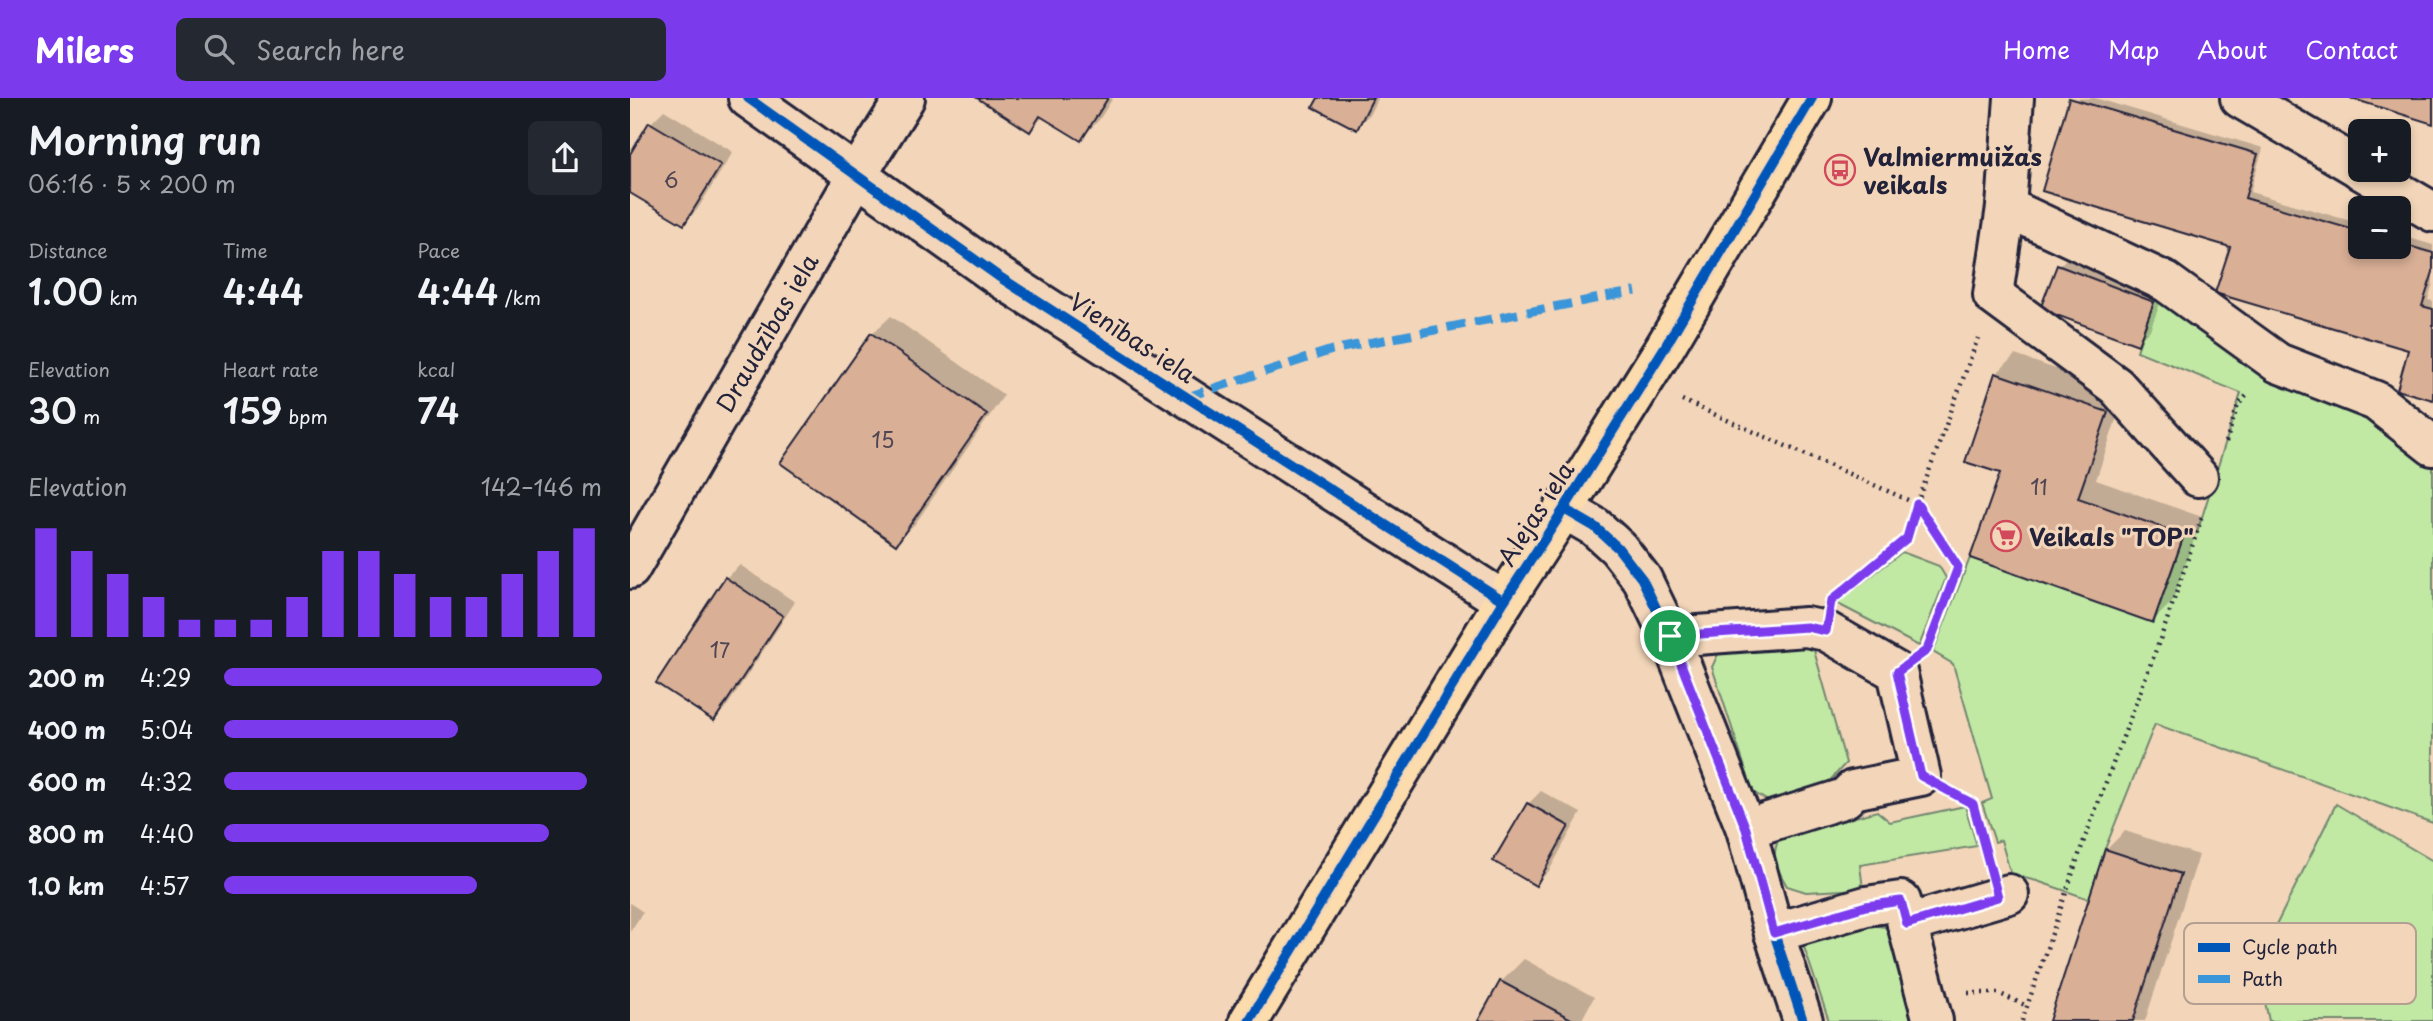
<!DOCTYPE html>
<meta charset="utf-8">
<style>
body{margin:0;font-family:"Playpen Sans",sans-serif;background:#242831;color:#f1f3f6;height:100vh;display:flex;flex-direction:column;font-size:26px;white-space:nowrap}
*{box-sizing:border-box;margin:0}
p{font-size:23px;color:#9ea1a6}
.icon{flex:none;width:38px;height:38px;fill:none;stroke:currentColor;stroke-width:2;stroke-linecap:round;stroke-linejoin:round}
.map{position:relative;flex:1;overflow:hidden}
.details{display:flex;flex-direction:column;background:#171b24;width:630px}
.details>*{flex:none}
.controls{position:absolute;left:1718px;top:21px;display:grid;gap:14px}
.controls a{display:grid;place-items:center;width:63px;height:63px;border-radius:10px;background:#171b24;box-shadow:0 4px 10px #0003;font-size:35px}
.pin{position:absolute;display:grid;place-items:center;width:60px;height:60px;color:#fff;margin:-30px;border:4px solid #fff;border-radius:50%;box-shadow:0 2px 7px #0007}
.round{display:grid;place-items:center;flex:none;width:74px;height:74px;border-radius:10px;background:#242831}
.headline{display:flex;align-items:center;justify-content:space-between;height:119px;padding:0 28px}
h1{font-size:38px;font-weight:600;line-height:52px}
.figures{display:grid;grid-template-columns:repeat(3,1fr);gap:10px;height:119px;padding:7px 28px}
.figures div{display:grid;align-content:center}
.figures b{font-size:35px;font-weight:600}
.figures small{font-size:19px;font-weight:400}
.figures p{font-size:19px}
.chart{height:196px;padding:14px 28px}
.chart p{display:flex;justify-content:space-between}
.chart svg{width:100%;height:126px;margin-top:7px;stroke:#7c3aed;stroke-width:6}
ul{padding:0 28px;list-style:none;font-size:23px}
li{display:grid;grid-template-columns:112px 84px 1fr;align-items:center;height:52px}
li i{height:18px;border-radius:9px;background:#7c3aed}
header{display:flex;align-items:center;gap:42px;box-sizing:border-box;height:98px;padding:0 35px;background:#7c3aed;color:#fff}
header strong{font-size:33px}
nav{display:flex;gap:38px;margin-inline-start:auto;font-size:24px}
.search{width:490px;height:63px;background:#242831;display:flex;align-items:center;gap:18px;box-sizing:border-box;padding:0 24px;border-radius:10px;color:#9ea1a6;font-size:26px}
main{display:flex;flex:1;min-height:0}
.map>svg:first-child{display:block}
</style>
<header>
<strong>Milers</strong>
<div class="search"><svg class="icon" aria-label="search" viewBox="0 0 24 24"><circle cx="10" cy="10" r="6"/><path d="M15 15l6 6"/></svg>Search here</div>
<nav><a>Home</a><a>Map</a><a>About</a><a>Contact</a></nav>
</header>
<main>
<section class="details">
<div class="headline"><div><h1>Morning run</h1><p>06:16 · 5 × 200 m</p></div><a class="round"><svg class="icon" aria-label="share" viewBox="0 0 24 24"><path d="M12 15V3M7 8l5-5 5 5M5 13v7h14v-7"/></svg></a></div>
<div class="figures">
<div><p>Distance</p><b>1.00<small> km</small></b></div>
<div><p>Time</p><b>4:44</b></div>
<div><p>Pace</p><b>4:44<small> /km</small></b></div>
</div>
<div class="figures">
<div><p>Elevation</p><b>30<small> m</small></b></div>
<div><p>Heart rate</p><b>159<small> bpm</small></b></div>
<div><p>kcal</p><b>74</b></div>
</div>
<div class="chart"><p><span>Elevation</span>142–146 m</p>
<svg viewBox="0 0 160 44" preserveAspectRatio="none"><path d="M5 44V6M15 44V14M25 44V22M35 44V30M45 44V38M55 44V38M65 44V38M75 44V30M85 44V14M95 44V14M105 44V22M115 44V30M125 44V30M135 44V22M145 44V14M155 44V6"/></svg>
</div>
<ul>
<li><b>200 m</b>4:29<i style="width:100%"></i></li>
<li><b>400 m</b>5:04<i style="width:62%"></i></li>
<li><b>600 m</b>4:32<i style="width:96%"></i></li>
<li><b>800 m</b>4:40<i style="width:86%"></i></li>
<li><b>1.0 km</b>4:57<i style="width:67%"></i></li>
</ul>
</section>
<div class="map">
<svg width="1803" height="923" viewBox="0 0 1803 923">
<rect width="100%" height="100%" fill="#f3d6b9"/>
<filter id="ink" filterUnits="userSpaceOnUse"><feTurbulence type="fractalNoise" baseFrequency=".0143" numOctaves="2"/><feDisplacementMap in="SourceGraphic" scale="14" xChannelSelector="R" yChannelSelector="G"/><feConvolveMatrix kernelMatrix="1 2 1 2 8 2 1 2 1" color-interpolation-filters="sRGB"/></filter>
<g filter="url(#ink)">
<path fill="#c1e9a4" stroke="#728670" stroke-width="2" d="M1528,201L1737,316L1803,362V725L1525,626L1475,751L1459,801L1407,783L1381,777L1371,742L1365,744L1352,705L1362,701L1323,566L1303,554L1340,460L1524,524L1554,437L1567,435L1611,295L1507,253L1524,204Z
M1272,454L1309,468L1316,480L1289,548L1206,505Z
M1175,546L1183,549L1216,665L1194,689L1158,702L1138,703L1123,694L1082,569L1088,556L1102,551Z
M1706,706L1803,763V923H1639L1627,866Z
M1335,708L1347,748L1230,767L1233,791L1176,794L1157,788C1146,769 1140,761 1149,740L1247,713L1260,724Z
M1225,825L1255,829L1265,841L1290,923H1199L1172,843Z"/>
<path fill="#0003" d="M351,0H483L469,22L451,41L414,18L400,32Z
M690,0H748L739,17L726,30Z
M1465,0L1633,50L1620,94L1731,126V149H1769V137L1803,147V185L1798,202L1803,203V300L1780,250L1602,148L1440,1Z
M34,12L103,54L67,112L54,125L0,93V59L21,25Z
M1442,155L1536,190L1520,232L1507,245L1429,168Z
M261,218L374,297L285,426L266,444L242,236Z
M1385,257L1495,295L1466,382L1572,419L1542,504L1523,523L1366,276Z
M110,467L165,504L97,608L84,621L96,480Z
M911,693L951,715L919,773L906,786L898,706Z
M1495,733L1569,757L1515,923H1421L1476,752Z
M0,805L13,814L0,834Z
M894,861L964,899L951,923H850L871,884Z"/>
<path fill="#d9af96" stroke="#22223b" stroke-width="2" d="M347,0H478L451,43L410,18L400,34Z
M688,0H743L727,32L683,9Z
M1439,0L1628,56L1615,100L1731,134V149H1769V145L1803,155V174L1792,208L1803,211V302L1767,292L1778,252L1585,195L1600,149L1412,93Z
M1720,0H1803V26Z
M19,24L91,67L54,127L0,95V56Z
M1427,167L1524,204L1508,247L1410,211Z
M241,235L357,316L266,447L150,365Z
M1365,275L1478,314L1448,400L1554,437L1523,525L1340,460L1370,375L1335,364Z
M95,479L153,518L84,623L26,585Z
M897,705L939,728L906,788L863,763Z
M1475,751L1551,776L1503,923H1419Z
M870,883L943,922L848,923Z"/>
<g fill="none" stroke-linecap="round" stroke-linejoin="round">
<g stroke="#22223b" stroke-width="44">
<g id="minor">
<path d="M118,0L368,178L874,503"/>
<path d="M1384,0L1376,109L1363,197L1486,288L1568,379"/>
<path d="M1610,0L1731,71"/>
<path d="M1731,72L1803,114"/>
<path d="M1376,109L1536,184L1648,265L1746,303L1803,348"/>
<path d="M934,411L965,429L988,450L1012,481L1040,539L1116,731L1144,835L1173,923"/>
<path id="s1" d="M0,471L227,77L275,0"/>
<path d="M1040,539L1176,529L1196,533L1267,574L1291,678L1223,692L1215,700L1116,731"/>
<path d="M1277,826L1379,796"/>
<path d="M1144,835L1236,808L1271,803L1303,923"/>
</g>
</g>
<g stroke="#22223b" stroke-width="44">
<path id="major" d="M619,923L874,503L934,411L1035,249L1182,0"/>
</g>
<path stroke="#22223b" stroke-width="4.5" stroke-dasharray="2 5" stroke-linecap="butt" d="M1052,302L1287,406L1328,469L1299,546
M1596,344L1608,307L1618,296
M1213,493L1277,440L1287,406L1348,240
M1327,698L1343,706L1357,758
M1338,895H1368L1397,908
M1392,923L1453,745L1535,528L1572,419"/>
<use href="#minor" stroke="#f3d6b9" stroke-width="38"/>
<use href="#major" stroke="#fcdcac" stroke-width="38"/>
<path stroke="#3b95d9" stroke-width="9" stroke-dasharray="18 9" stroke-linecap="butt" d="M557,299L702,252L1006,193"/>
<g stroke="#f3d6b9" stroke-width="15">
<path id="cycleway" d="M118,0L368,178L874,503
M934,411L965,429L988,450L1012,481L1040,539L1116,731L1144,835L1173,923
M619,923L874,503L934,411L1035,249L1182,0"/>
</g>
<use href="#cycleway" stroke="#0057b8" stroke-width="10"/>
</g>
</g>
<g fill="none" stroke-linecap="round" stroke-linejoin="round" filter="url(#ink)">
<g stroke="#fff" stroke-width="14">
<path id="route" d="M1287,406L1328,469L1297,552L1267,574L1291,678L1343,706L1368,799L1277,826L1271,803L1236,808L1144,835L1116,731L1040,538L1177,529L1196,533L1201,503L1277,440Z"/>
</g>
<use href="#route" stroke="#7c3aed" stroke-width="9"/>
</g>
<defs>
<g id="bus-ring" transform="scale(1.575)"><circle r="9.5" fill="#f3d6b9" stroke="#d1495b" stroke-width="1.5"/><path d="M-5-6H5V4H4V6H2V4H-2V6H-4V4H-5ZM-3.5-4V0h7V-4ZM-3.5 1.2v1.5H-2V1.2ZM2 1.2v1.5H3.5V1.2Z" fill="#d1495b"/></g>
<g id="supermarket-ring" transform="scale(1.575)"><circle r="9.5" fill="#f3d6b9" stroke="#d1495b" stroke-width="1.5"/><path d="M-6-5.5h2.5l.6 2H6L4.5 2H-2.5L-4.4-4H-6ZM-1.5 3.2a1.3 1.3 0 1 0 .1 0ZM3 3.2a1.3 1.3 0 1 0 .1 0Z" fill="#d1495b"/></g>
</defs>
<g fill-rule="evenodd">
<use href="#bus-ring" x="1210" y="72"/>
<use href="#supermarket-ring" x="1376" y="438"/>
</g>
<g text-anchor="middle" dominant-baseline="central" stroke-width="6" stroke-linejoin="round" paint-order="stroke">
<g font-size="21" fill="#504552">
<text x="41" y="81">6</text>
<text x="253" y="341">15</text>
<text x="1409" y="388">11</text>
<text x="90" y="551">17</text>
</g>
<g font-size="24" font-weight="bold" fill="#22223b" stroke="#f3d6b9" text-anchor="start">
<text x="1233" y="58">Valmiermuižas<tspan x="1233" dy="28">veikals</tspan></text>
<text x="1399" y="438">Veikals "TOP"</text>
</g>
<g font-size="24" fill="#22223b" stroke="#f3d6b9">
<text stroke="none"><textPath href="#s1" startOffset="273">Draudzības iela</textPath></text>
<text transform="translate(503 239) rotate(33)">Vienības iela</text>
<text transform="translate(905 415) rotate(-57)">Alejas iela</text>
</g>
</g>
<rect x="1554" y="825" width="232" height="81" rx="10" fill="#f3d6b9" stroke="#b4a093" stroke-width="2"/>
<rect x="1568" y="845" width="32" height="9" fill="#0057b8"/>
<rect x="1568" y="877" width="32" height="8" fill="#3b95d9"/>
<g font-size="19" fill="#22223b">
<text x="1612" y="856">Cycle path</text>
<text x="1612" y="888">Path</text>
</g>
</svg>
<div class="controls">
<a>+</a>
<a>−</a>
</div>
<div class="pin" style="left:1040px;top:538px;background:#1e9e55"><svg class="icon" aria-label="arrive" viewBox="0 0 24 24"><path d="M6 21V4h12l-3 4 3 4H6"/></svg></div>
</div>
</main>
